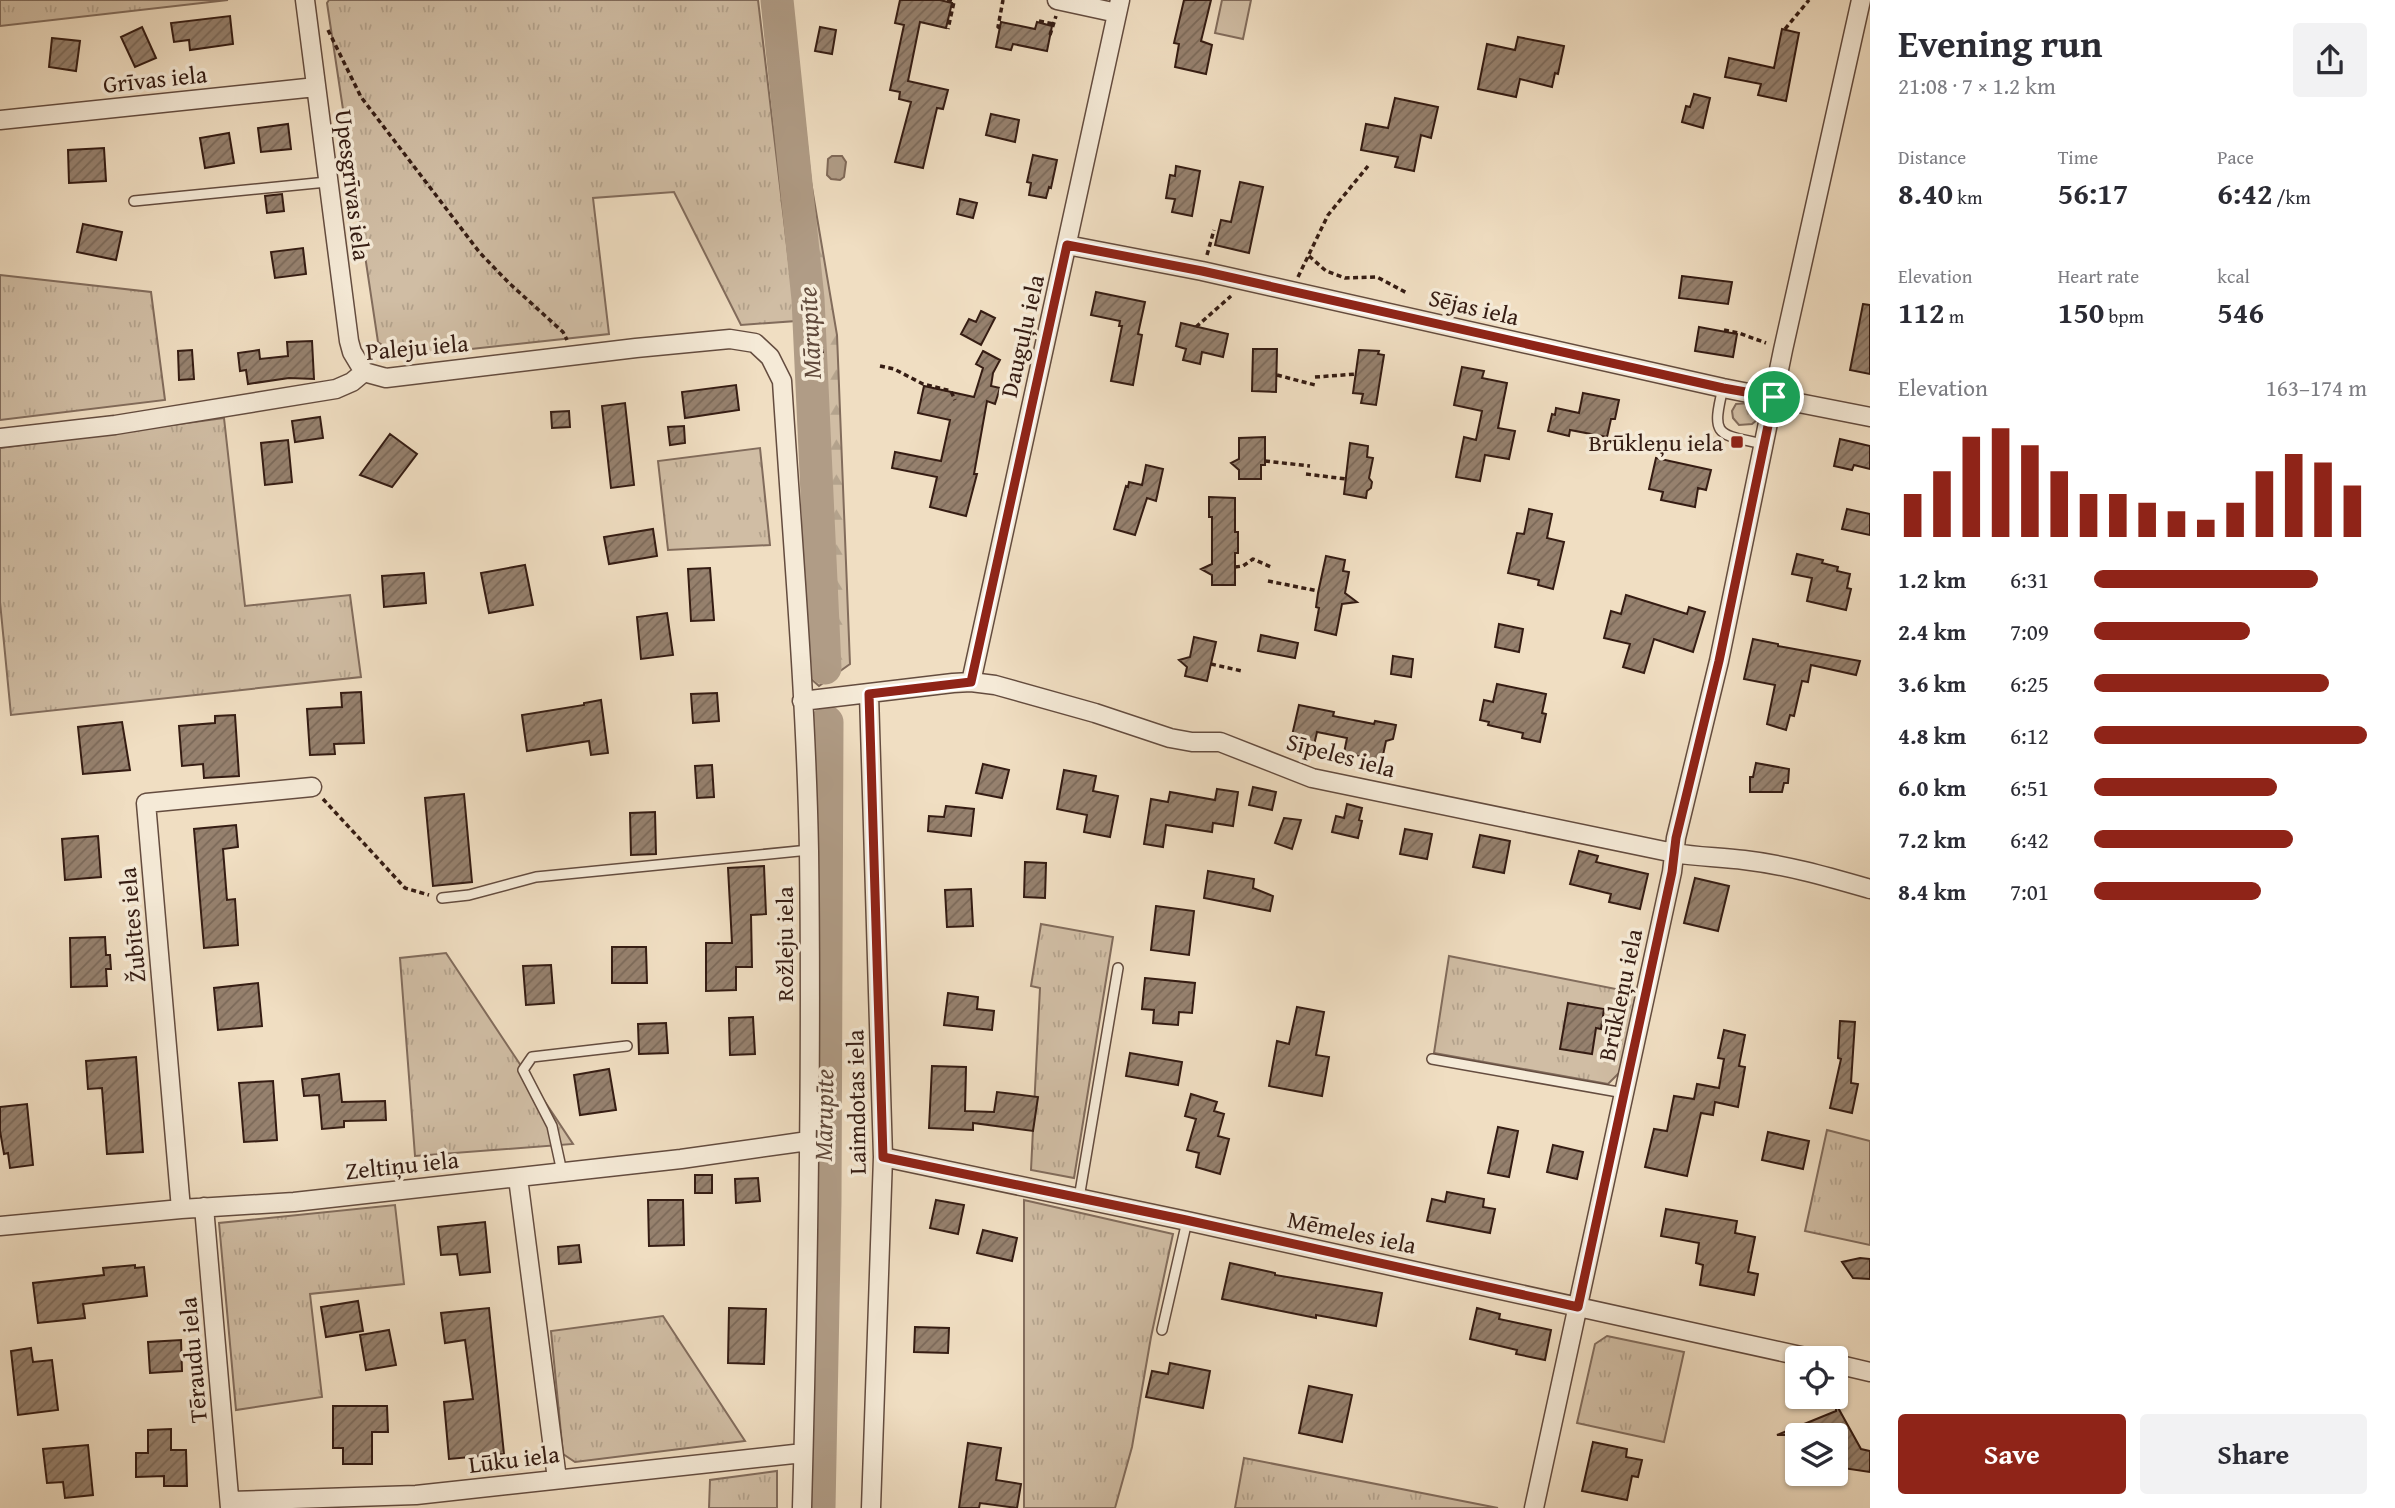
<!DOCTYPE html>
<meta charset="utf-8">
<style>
body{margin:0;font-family:"Gentium Book Plus",serif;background:#f2f2f3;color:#2b2b33;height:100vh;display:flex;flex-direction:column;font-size:26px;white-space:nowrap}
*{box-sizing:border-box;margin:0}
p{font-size:23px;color:#7c7c81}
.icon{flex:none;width:38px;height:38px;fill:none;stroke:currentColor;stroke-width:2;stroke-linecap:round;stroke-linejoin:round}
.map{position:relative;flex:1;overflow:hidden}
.details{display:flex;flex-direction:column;background:#fff;width:525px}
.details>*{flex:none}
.tools{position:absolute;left:1785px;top:1346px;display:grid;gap:14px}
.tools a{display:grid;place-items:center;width:63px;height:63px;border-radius:7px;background:#fff;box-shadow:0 2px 5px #0004;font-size:35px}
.pin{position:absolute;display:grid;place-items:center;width:60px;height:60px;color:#fff;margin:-30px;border:4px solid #fff;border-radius:50%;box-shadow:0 2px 7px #0007}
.round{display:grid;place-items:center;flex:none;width:74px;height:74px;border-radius:7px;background:#f2f2f3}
.headline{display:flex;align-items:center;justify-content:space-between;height:119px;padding:0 28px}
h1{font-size:38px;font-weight:800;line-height:52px}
.stats{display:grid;grid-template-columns:repeat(3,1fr);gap:10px;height:119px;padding:7px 28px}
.stats div{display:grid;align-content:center}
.stats b{font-size:30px;font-weight:800}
.stats small{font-size:19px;font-weight:400}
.stats p{font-size:19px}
.chart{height:196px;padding:14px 28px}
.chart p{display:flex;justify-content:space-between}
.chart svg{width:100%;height:126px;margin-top:7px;stroke:#8f2418;stroke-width:6}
.cta{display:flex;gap:14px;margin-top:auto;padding:14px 28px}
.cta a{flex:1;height:80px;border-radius:7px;background:#8f2418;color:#fff;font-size:28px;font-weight:800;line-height:80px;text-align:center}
.cta a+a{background:#f2f2f3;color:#2b2b33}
ul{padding:0 28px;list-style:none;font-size:23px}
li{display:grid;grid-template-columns:112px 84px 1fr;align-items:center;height:52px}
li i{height:18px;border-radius:9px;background:#8f2418}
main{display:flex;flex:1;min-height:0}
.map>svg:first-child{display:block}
</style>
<main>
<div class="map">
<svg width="1870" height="1508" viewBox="0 0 1870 1508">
<defs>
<pattern id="grass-tufts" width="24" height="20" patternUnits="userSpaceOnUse" patternTransform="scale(1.75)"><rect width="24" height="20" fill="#d0bda4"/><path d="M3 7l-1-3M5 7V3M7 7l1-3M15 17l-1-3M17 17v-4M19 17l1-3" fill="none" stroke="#b3a28c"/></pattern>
<pattern id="forest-firs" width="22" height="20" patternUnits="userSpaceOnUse" patternTransform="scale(1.75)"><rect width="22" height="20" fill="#d0bda4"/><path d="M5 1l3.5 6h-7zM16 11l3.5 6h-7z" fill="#b3a28c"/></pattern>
<pattern id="water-ripples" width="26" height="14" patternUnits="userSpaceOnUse" patternTransform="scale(1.75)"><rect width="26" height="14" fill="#b09c86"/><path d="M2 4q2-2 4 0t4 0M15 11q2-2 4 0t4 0" fill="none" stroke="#907e6c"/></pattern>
<pattern id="building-hatch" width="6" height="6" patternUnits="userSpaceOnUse" patternTransform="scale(1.75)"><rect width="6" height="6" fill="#96816e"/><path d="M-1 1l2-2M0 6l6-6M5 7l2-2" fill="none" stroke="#7b6959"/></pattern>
</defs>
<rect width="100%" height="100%" fill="#f0dec2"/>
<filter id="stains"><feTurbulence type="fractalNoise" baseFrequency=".00286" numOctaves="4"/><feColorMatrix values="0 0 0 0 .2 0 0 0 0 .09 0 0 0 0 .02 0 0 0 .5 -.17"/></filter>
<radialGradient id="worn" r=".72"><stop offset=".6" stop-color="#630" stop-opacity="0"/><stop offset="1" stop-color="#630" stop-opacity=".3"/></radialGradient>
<path fill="url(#grass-tufts)" stroke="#826c5c" stroke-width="2" d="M0,0H228L0,26Z
M329,0H758L796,321L741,325L674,192L593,198L609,334L398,357L378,342L327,3Z
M0,275L151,292L165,400L0,420Z
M1749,403L1759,409L1757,420L1752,424L1739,425L1733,418L1732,411L1736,404Z
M224,418L245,606L350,595L361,677L11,715L0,602V448Z
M760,448L770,545L668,550L658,461Z
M1041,924L1113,937L1074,1178L1031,1170L1040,988L1031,986Z
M446,953L573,1144L415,1156L400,958Z
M1449,956L1636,993L1621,1071L1608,1084L1434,1053Z
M1827,1130L1870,1141V1245L1805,1231Z
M1024,1200L1173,1234L1151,1337L1132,1447L1115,1508H1024Z
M395,1205L404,1284L310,1294L322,1397L236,1410L219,1223Z
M663,1316L745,1441L575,1462L563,1454L551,1331Z
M1607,1336L1684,1352L1664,1442L1577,1423L1595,1344Z
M1244,1458L1498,1508H1235Z
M777,1471V1508H709L710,1480Z"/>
<path fill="url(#forest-firs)" stroke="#826c5c" stroke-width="2" d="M762,0H789V26L797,52L811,182L837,335L850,664L819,686L810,678L796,321Z"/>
<path fill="#d0bda4" stroke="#826c5c" stroke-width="2" d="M1222,0H1251L1243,39L1215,33Z"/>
<path fill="url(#water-ripples)" stroke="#7f6958" stroke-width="2" d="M832,156H842L846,162L844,177L840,180L831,179L827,175L828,159Z"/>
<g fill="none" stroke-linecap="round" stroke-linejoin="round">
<path stroke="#b09c86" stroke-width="33" d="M777,0L808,299L825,668
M819,1508L825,1202L827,722"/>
</g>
<path fill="url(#building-hatch)" stroke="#351c13" stroke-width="2" d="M900,0H940L952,3L946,28L920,22L908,81L948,90L943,109L937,108L923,168L895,162L911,102L899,99L900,92L890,90L904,25L895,23Z
M1184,0H1211L1201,41L1212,45L1206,74L1175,67L1179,44L1174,43Z
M230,16L233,44L190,50L189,40L174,42L171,23Z
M1001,22L1035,29L1037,22L1052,26L1047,51L1013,44L1011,50L996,47Z
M142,27L156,58L135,67L121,37Z
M820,27L836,30L832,54L815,51Z
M1782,29L1799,33L1786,101L1758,95L1761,84L1725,77L1729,58L1774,68Z
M1518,37L1564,46L1558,74L1555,73L1552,87L1520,79L1516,97L1478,89L1487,44L1515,50Z
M52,38L80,41L76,71L49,67Z
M1694,94L1710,98L1703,128L1682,122L1686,106L1690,107Z
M1395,98L1438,107L1431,138L1421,135L1414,171L1395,167L1398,157L1361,150L1366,124L1388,128Z
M991,114L1019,120L1015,142L986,135Z
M288,124L291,149L261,152L258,128Z
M229,133L234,163L205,168L200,138Z
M104,148L106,181L69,183L68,150Z
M1033,155L1057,160L1051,188L1049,187L1046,198L1029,195L1031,183L1027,182Z
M1176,166L1200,171L1192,216L1172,212L1175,199L1166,198L1170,175L1175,176Z
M1240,182L1263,187L1249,253L1215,245L1221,220L1231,222Z
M282,194L284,211L267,213L265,196Z
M960,199L977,203L973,218L957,214Z
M83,224L122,232L116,260L77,252Z
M303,248L306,274L275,278L271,252Z
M1682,276L1732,282L1728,304L1679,298Z
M1096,292L1145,302L1138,334L1142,335L1133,385L1111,381L1122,326H1119L1120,321L1091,315Z
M1863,304L1870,305V374L1850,370Z
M981,311L995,318L981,345L961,334L969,319L976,322Z
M1181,323L1228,334L1223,357L1202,352L1200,364L1183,360L1186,349L1176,346Z
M1699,327L1737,334L1733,357L1695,351Z
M312,341L314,379L289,378L248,384L246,370L240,371L238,353L259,350L260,359L288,356L287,342Z
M1253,349H1277L1276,392L1252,391Z
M192,350L194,379L179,380L178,351Z
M1359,350L1379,351L1378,354L1384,355L1376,405L1361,403L1363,394L1353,393Z
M983,351L1000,360L993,373L991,386L1000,388L995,404L987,401L974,474H977L966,516L930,507L937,477L892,468L895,452L941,461L950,420L918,413L924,386L974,397L983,368L976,364Z
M1462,367L1484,371L1482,378L1507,383L1498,428L1515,431L1509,459L1485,455L1480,481L1456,477L1464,437L1476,440L1482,411L1454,405Z
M736,385L739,410L685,418L682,392Z
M1583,393L1619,400L1615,419H1611L1607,437L1570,430L1569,436L1548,431L1552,414L1555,415L1556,408L1579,413Z
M625,403L634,485L611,488L602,406Z
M569,411L570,427L552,428L551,412Z
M320,417L323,438L295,442L292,421Z
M684,426L685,443L670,445L668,427Z
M390,434L417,454L392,487L360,475Z
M1265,437V465H1261V479H1239V470L1231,463L1239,459V438Z
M1840,439L1870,446V469L1854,465L1852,470L1834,466Z
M288,440L292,482L265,485L261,443Z
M1350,443L1368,446L1367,457L1373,458L1369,478L1372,482L1371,488L1367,491L1366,498L1344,494Z
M1656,458L1711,470L1706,490L1698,488L1695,507L1661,500L1663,492L1649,489Z
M1146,465L1163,469L1156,501L1147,498L1135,535L1114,529L1126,486L1128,487L1129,482L1142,485Z
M1209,497L1235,498V532H1238V553H1235V585H1212V575L1201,569L1212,564V517H1209Z
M1529,509L1552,514L1547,538L1564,542L1553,589L1538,585L1539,580L1508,573L1517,533L1524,534Z
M1847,509L1870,514V535L1842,529Z
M653,529L657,556L609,564L604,537Z
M1797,554L1823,560L1822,563L1838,567L1837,571L1850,574L1847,588L1851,589L1846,610L1807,601L1812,578L1792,574Z
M1326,556L1345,560L1343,571L1349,572L1345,593L1357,602L1342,604L1336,635L1315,630L1319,608L1316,607L1318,593Z
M525,565L533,605L489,613L481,573Z
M710,568L714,620L691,621L688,569Z
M424,573L426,603L384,607L382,576Z
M1626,595L1687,614L1689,607L1705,612L1693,652L1654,639L1644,673L1623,667L1630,644L1604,638L1611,611L1621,614Z
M667,613L673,655L641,659L637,617Z
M1499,624L1523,629L1519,652L1495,647Z
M1261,635L1298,643L1295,658L1258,651Z
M1194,637L1216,642L1207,681L1185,676L1187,667L1179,660L1190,657Z
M1753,639L1778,644V646L1860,661L1856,675L1811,665L1808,682L1802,681L1794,716L1790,715L1786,730L1767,724L1775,685L1744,679Z
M1393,656L1413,659L1411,677L1391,674Z
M1497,684L1546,694L1542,713L1546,714L1540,742L1522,738L1523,733L1488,725L1489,722L1480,720L1484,700L1493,702Z
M361,692L364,743L334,744L335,754L310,755L307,709L342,707L341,693Z
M717,693L719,721L693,723L691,694Z
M601,700L608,753L591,755L589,741L527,751L522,715L584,705V703Z
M1299,705L1334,712L1333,716L1374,724L1375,721L1396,725L1393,739L1386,741L1383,755L1377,760L1344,753L1347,738L1317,732L1314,745L1291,740Z
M235,715L239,776L204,778L203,764L182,766L179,726L215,723V716Z
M122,722L130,770L83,774L78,727Z
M1756,763L1789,769L1788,783H1784L1782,792H1750V777H1753Z
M983,764L1009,770L1002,798L976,793Z
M712,765L714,797L697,798L695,766Z
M1064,770L1096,776L1093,791L1118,796L1110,837L1084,832L1087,815L1057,809Z
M1253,787L1276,792L1272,810L1249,805Z
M1217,789L1238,792L1233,826L1213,823L1212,832L1166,825L1163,847L1144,844L1151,799L1168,802L1170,792L1215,800Z
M464,794L472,882L433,886L425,798Z
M1347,804L1362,808L1359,820L1362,821L1358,838L1332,832L1336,816L1344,818Z
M946,806L974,809L971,836L928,831L929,816L944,817Z
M655,812L656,854L631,855L630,813Z
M1284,818L1301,820L1292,849L1275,843Z
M236,825L238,847L223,849L227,900L235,899L238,945L204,948L194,829Z
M1405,829L1432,834L1427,859L1400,854Z
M1480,835L1510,841L1504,873L1473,867Z
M98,836L101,877L65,880L62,839Z
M1579,851L1598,856L1596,862L1648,874L1640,909L1609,902L1611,894L1570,884Z
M1025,862L1046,863L1045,898L1024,897Z
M764,866L766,914L751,915L752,967H736V990L706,991V943H732L728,868Z
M1208,871L1254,879L1253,888L1273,896L1270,911L1204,898Z
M1695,878L1729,886L1718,931L1684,923Z
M971,889L973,926L947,927L945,890Z
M1156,906L1194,911L1189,955L1151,950Z
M105,937L106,955H110L111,969H106L107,986L71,987L70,938Z
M612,947H646L647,983H612Z
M551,965L554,1003L526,1005L523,966Z
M1145,978L1195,983L1192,1013L1179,1012L1178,1025L1153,1023L1154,1010L1142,1009Z
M258,983L262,1026L218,1030L214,988Z
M948,993L978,997L977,1009L994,1011L992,1030L944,1025Z
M1568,1003L1604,1009L1601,1029L1596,1028L1592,1054L1560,1049Z
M1297,1007L1324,1012L1316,1055L1329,1057L1322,1096L1269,1086L1277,1041L1289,1044Z
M753,1017L755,1054L730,1055L729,1018Z
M1840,1021L1855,1022L1851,1083L1858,1084L1852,1113L1830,1108L1841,1059L1838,1058Z
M666,1023L668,1053L639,1054L638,1024Z
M1724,1030L1745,1035L1739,1066L1745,1067L1738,1107L1715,1102L1713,1115L1701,1113L1687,1176L1645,1167L1654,1129L1667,1131L1674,1096L1694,1099L1697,1084L1719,1088L1724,1059L1718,1058Z
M1130,1053L1182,1062L1178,1085L1126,1076Z
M136,1057L143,1152L107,1154L102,1088L88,1089L86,1061Z
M932,1066L966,1067L965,1111L994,1112L997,1092L1038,1097L1033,1131L973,1123V1130L929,1128Z
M609,1069L616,1110L580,1115L574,1075Z
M339,1074L342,1102L385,1101L386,1120L344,1121V1127L322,1129L319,1095L304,1096L302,1079Z
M273,1081L277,1140L244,1142L239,1083Z
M1191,1094L1217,1102L1214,1111L1224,1114L1218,1136L1229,1139L1220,1174L1196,1167L1199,1153L1187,1150L1196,1119L1185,1116Z
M27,1104L33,1165L10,1168L8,1153L4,1154L0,1131V1107Z
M1498,1127L1518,1131L1509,1177L1488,1173Z
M1768,1132L1809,1141L1803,1169L1762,1160Z
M1553,1145L1583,1152L1577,1179L1547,1172Z
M695,1175H712V1193H695Z
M758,1178L760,1201L736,1203L735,1179Z
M1447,1192L1484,1199L1483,1207L1495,1209L1490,1233L1427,1221L1432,1199L1445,1202Z
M648,1200H683L684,1245L649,1246Z
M936,1200L964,1205L958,1234L930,1228Z
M1666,1209L1737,1221L1735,1233L1755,1237L1748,1272L1758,1274L1754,1295L1700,1285L1703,1265L1696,1263L1699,1243L1661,1236Z
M485,1222L490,1272L460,1275L457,1254L441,1255L438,1227Z
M983,1230L1017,1238L1012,1261L977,1253Z
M579,1245L581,1262L559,1264L558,1247Z
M1860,1258L1870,1259V1279L1853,1278L1842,1262Z
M1230,1263L1275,1273V1275L1382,1293L1376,1326L1316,1315V1318L1222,1299Z
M135,1265V1268L144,1267L147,1296L83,1304L85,1318L38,1323L33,1283L104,1275L103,1268Z
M358,1301L363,1331L326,1337L321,1307Z
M489,1308L504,1454L449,1459L444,1402L473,1399L465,1340L445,1343L441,1313Z
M729,1308L766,1309L764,1364L728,1363Z
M1477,1308L1500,1314L1499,1319L1551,1330L1545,1360L1516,1354L1517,1350L1470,1339Z
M915,1327L949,1328L948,1353L914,1352Z
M389,1330L396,1365L366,1370L360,1335Z
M181,1340L182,1371L150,1373L148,1342Z
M31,1348L33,1362L52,1360L58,1410L18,1415L11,1351Z
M1170,1363L1210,1371L1203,1408L1146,1397L1152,1371L1168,1374Z
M1309,1386L1352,1395L1342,1442L1299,1433Z
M1836,1404L1861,1449L1870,1451V1472L1836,1467V1435H1777L1836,1411Z
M333,1406H387L388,1432H372V1464H343V1448H333Z
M171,1429V1450H186L187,1486H164V1476L136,1477V1453H148V1430Z
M1593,1442L1627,1449L1626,1457L1642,1460L1638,1477L1632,1476L1627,1500L1582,1491Z
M968,1443L1001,1448L996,1480L1021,1484L1017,1508L980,1503L979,1508H959Z
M88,1445L93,1495L65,1498L63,1482L47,1483L43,1449Z"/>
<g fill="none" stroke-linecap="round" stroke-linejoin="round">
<g stroke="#644c3f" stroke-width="12">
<path id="lane" d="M134,201L327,182
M1723,388C1711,437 1717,434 1763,444
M442,898L469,895L536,877L809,850
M1432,1059L1624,1093
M562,1172L552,1126L523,1070L532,1057L627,1046
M1079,1198L1118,968
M1162,1330L1187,1221"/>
</g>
<g stroke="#644c3f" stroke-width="21">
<path id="street" d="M305,0L349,341L352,352L364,372
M1057,0L1117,13
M0,120L316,87
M1067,245L1202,271L1723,388L1870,417
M364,372L386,378L636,348L730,339L755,343L770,357L782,381C792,537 806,694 809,851C812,1070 808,1289 802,1508
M0,438L115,425L336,389L352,382L364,372
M971,682L1120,0
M869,694L883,1157L871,1508
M802,701L953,683L971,682L995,685L1095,713L1170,738L1192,742H1220L1312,778L1674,853C1698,857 1721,857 1744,860C1787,865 1828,877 1870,889
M883,1157L1187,1221L1810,1358
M518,1178L557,1479
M204,1207L230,1508
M181,1209L146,803L312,787
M0,1226L181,1209L294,1202L681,1159L808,1141
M1836,1364L1870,1372
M230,1501L416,1495L803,1453
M1534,1508L1672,872L1676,838L1719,661L1783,350L1861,0"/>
</g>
<path stroke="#351c13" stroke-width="3.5" stroke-dasharray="5 3.5" stroke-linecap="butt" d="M947,0L954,2L948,29
M1039,21L1054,24
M1000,28L998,27L1003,0
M1785,29L1809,0
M328,30L361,97L480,253L509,283L563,332L567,340
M1050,35L1056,16
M1207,255L1214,230
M1309,256L1326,271L1345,278L1377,277L1407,293
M1298,277L1328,215L1368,166
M1196,327L1231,296
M1724,330L1739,333L1766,343
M819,351H826
M880,366L894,369L923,384L951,391L955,400
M1277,375L1315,385
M1315,377L1356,374
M1265,461L1310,466
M1306,474L1346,479
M1235,567L1243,566L1253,559L1271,567
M1268,581L1318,591
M1211,664L1242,671
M323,799L405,888L429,895"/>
<use href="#lane" stroke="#f5ead7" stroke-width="9"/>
<use href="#street" stroke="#f5ead7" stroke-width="18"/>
</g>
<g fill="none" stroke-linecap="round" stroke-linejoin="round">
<g stroke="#fff" stroke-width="14">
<path id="route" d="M1067,245L1202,271L1723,388L1774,397L1719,661L1676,838L1672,872L1578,1307L1186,1220L883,1157L869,694L971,682Z"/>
</g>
<use href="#route" stroke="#8f2418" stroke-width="9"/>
</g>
<rect fill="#8f2418" stroke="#f5ead7" stroke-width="2.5" x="1730" y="435" width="14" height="14" rx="3.5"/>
<g text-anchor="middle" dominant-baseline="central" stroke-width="7" stroke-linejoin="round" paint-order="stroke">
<g font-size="24" fill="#351c13" stroke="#f5ead7">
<text transform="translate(155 79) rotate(-6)">Grīvas iela</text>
<text transform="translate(353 185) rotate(83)">Upesgrīvas iela</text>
<text transform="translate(1474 307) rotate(13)">Sējas iela</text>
<text transform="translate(1022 336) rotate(-77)">Dauguļu iela</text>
<text transform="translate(417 347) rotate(-5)">Paleju iela</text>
<text transform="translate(1341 755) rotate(15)">Sīpeles iela</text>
<text transform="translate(132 925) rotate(-95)">Žubītes iela</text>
<text transform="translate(784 944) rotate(-90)">Rožleju iela</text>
<text transform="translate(1620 995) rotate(-78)">Brūkleņu iela</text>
<text transform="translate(856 1102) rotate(-91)">Laimdotas iela</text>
<text transform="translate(402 1165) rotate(-6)">Zeltiņu iela</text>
<text transform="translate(1352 1232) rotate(12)">Mēmeles iela</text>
<text transform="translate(193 1360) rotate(-95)">Tēraudu iela</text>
<text transform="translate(514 1459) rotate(-7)">Lūku iela</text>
</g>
<g font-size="24" fill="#351c13" stroke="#f5ead7" text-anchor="end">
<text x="1723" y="442">Brūkleņu iela</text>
</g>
<g font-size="26" font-style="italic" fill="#60493b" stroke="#f5ead7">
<text transform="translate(809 333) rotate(-93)">Mārupīte</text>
<text transform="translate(823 1115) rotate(-89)">Mārupīte</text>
</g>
</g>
<rect width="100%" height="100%" filter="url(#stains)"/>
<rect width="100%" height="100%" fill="url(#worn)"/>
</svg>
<div class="tools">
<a><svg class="icon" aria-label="locate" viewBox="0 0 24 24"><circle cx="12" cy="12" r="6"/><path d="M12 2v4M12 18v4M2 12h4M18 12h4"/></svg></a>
<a><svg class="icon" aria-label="layers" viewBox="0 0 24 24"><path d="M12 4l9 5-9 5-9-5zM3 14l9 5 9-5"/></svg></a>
</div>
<div class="pin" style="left:1774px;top:397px;background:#1e9e55"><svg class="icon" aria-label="arrive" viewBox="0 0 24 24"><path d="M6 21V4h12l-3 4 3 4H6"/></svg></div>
</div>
<section class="details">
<div class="headline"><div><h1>Evening run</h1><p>21:08 · 7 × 1.2 km</p></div><a class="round"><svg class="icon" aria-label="share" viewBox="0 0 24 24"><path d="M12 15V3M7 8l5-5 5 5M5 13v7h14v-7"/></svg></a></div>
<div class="stats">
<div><p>Distance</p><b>8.40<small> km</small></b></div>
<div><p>Time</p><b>56:17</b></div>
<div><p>Pace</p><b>6:42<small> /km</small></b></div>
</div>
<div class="stats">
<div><p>Elevation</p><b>112<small> m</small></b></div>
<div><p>Heart rate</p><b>150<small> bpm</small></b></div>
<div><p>kcal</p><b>546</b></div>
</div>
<div class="chart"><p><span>Elevation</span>163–174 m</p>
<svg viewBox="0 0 160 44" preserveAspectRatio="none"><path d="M5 44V29M15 44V21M25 44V9M35 44V6M45 44V12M55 44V21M65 44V29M75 44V29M85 44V32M95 44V35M105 44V38M115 44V32M125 44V21M135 44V15M145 44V18M155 44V26"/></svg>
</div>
<ul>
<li><b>1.2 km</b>6:31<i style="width:82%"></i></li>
<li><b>2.4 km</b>7:09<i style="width:57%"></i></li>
<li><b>3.6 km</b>6:25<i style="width:86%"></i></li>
<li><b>4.8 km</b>6:12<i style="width:100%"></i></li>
<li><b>6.0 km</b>6:51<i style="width:67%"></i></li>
<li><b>7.2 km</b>6:42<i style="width:73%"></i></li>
<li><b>8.4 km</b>7:01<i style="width:61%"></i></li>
</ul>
<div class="cta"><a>Save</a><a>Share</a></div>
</section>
</main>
